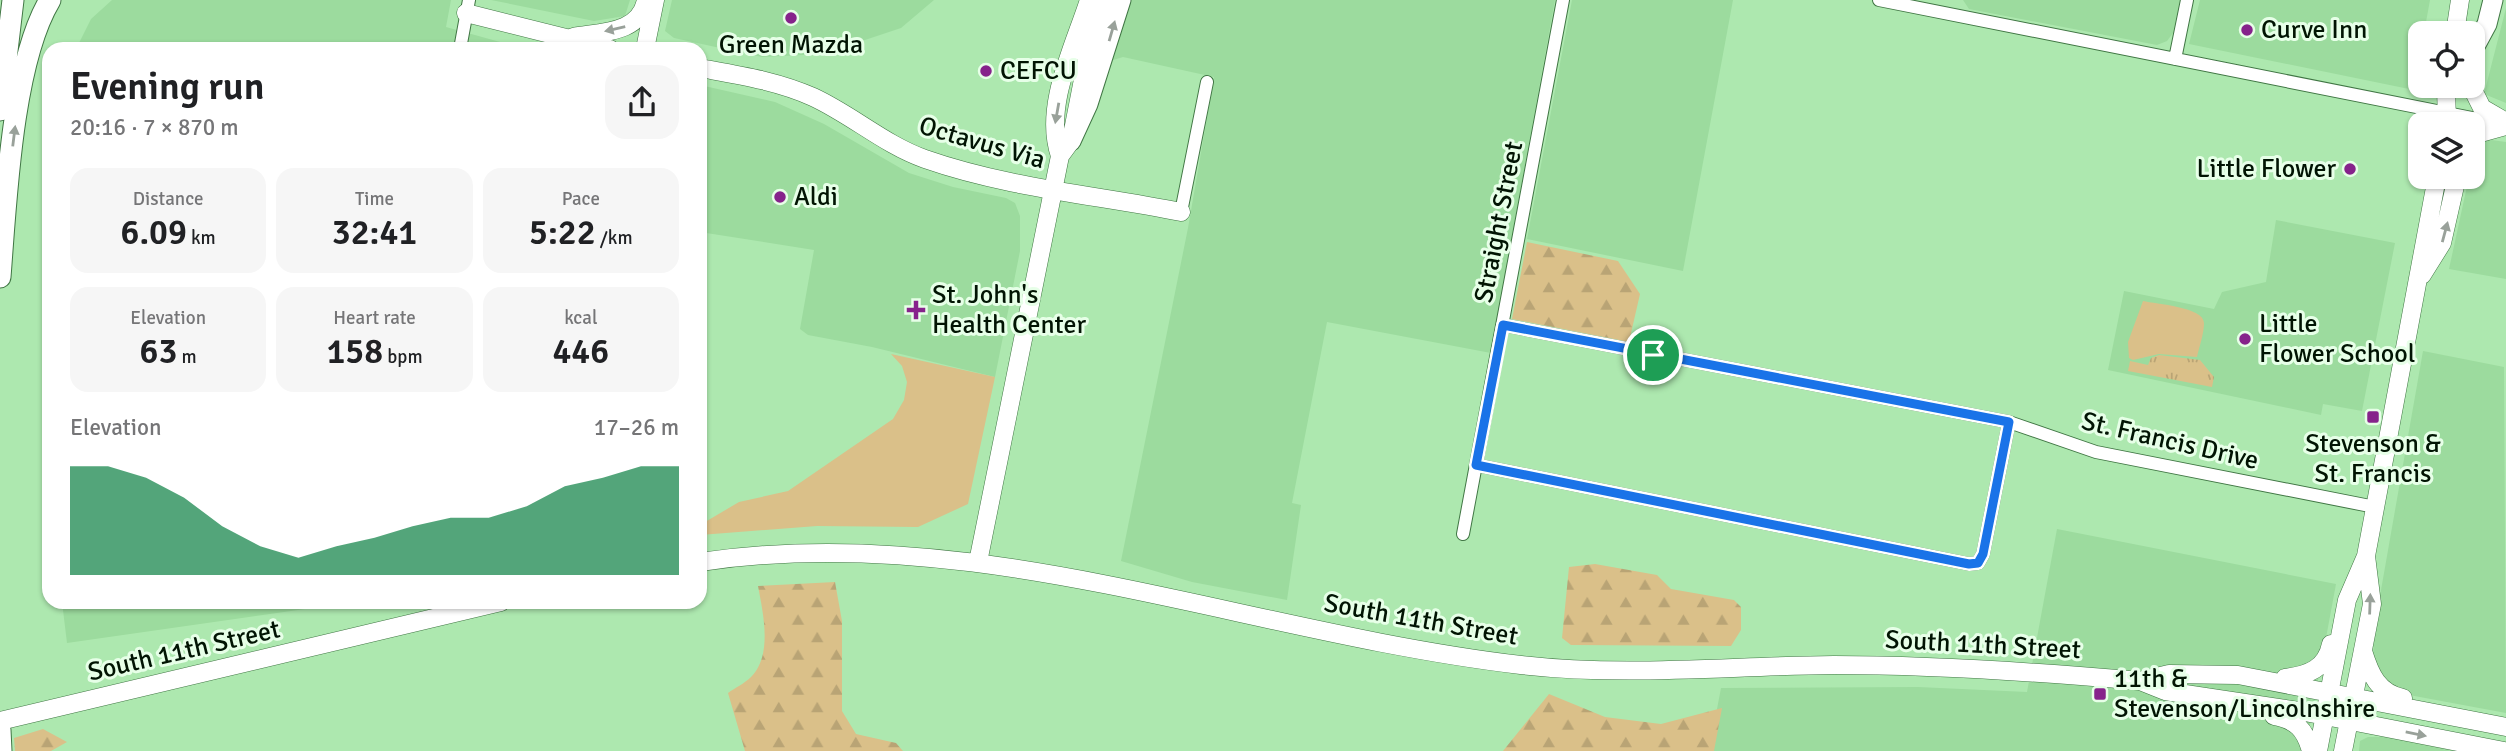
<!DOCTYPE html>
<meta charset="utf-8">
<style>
body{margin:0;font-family:Signika,sans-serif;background:#f6f6f6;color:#202124;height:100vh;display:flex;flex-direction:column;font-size:26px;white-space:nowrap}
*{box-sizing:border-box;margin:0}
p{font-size:23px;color:#757577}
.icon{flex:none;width:38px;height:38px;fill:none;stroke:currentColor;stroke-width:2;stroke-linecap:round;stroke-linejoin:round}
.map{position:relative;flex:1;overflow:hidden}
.sheet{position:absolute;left:42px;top:42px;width:665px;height:567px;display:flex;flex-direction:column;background:#fff;border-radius:21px;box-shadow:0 2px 5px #0004}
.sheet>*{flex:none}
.buttons{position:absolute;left:2408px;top:21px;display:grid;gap:14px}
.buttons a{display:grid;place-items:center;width:77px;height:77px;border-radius:14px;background:#fff;box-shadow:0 2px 5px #0004;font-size:35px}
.pin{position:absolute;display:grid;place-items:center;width:60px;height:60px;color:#fff;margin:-30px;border:4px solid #fff;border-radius:50%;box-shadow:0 2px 7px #0007}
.round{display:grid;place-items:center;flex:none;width:74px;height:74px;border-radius:21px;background:#f6f6f6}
.overview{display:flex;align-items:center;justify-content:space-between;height:119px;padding:0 28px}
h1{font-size:38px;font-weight:600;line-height:52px}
.figures{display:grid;grid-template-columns:repeat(3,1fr);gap:10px;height:119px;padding:7px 28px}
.figures div{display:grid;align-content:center;border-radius:18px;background:#f6f6f6;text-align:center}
.figures b{font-size:35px;font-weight:600}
.figures small{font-size:19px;font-weight:400}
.figures p{font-size:19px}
.chart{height:196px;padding:14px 28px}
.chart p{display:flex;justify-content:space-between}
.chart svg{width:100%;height:126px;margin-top:7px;fill:#0b8043;opacity:.7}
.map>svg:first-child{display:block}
</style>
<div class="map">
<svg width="2506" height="751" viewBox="0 0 2506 751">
<defs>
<pattern id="forest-firs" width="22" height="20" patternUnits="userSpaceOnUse" patternTransform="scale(1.75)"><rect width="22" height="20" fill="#dac089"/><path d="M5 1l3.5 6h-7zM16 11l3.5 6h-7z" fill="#b9a475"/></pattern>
<pattern id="park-tufts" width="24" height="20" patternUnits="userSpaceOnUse" patternTransform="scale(1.75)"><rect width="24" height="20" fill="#dac089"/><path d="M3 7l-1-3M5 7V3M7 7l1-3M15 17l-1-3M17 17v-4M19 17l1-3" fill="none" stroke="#b9a475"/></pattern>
</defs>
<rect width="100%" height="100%" fill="#ade8af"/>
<path fill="#9cdb9e" d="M112,0H451L446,27L525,49H76L91,19Z
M491,0H630L625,16L594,21Z
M672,0H934L901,28L823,54L762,57L674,38L665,31Z
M1129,0H1555L1491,353L1327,322L1292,503L1301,505L1287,600L1192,582L1121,561L1188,228L1214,77L1123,57L1110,61Z
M1572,0H1733L1683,271L1527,239Z
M1963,0H2180L2173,33L2167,41L2157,45L1969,9Z
M2200,0H2430L2424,33H2420L2414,90L2189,44Z
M2506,8V103L2484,94Z
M700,85L775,102L824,124L909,173L953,187L1006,198L1015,203L1020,216V251L995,377L872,347L808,335L800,329L814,250L700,232Z
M2484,139L2506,142V279L2449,269L2469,177H2473L2476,144Z
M2276,220L2395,243L2362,411L2323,404L2321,415L2108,370L2124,291L2214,309L2222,292L2266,282Z
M2423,351L2504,367L2506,713L2393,692L2373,661L2374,630Z
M2057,529L2336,584L2305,751H1709L1721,688L1918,687L2027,692Z
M62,602H354L67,643Z
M2368,737H2388L2456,751H2359L2360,741Z"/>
<path fill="#dac089" d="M2143,301C2156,304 2204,307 2204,323C2204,334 2199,347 2197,357L2159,354L2133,360L2129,358L2128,342Z
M891,354L995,377L968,504L918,527L817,526L700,535V525L739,502L788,491L893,419L904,400L907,382L902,366Z"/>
<path fill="url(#forest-firs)" d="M1527,242L1618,261L1640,294L1629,342L1512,319Z
M1595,564L1657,575L1671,589L1734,600L1741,607V630L1731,646L1571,645L1562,638L1569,567Z
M835,582L842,621V711L856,734L896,743L903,751H745L728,693C735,688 745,683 751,677C773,655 763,613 758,586Z
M1549,694L1605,717L1661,724L1722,708L1714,751H1503Z
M43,729L67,742L51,751H15L14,738Z"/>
<path fill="url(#park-tufts)" d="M2159,355L2200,360L2214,377L2212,387L2128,371L2130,361L2148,365L2151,358Z"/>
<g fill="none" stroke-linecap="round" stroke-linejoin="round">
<g stroke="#407644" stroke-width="14">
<path id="street" d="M1879,0L2502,124
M460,49L469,0
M2175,59L2187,0
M1181,212L1207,82
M1503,325L2009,422L2096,452L2375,507
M1476,465L1969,564L1978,563L1983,554L2009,422
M1463,534L1563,0"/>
</g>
<g stroke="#407644" stroke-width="19">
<path id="secondary" d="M466,13L610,49
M2455,33L2460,0
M573,37C600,32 640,34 646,0
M645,49L655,0
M700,68C738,75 778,81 813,97C852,115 885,145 925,159C1008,188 1096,195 1181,212
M2446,86L2447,124
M2471,86L2482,108L2506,122
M2473,135L2506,126
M1060,156C1043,107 1074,47 1089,0
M2422,275L2442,243L2457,177
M700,562C978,520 1247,633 1521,665C1624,677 1730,666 1834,665C1936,665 2038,672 2140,681L2165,691L2305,712L2504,751
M978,562L1060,156L1071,141L1088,54L1104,0
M2363,651C2370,674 2378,693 2403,698
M2285,678C2308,675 2326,669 2331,644
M2140,681L2169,674L2238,675L2506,727
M2274,716C2296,720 2305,729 2311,751
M0,721L501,602
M2318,751L2347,600L2366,556L2437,177
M2343,751L2372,604L2366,556"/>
</g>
<g stroke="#407644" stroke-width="21">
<path id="primary" d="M2473,50L2487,24L2493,0
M1071,141L1088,104L1121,0"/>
</g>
<g stroke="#407644" stroke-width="23">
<path id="highway" d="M0,110L13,0
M0,277C6,201 12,63 50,0
M0,730L1,751"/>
</g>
<use href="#street" stroke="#fff" stroke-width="12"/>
<use href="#secondary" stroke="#fff" stroke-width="18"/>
<use href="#primary" stroke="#fff" stroke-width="19"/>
<use href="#highway" stroke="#fff" stroke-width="21"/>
</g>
<defs><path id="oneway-solid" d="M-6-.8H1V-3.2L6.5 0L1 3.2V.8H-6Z" transform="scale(1.75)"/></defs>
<g fill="#99a19a">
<use href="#oneway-solid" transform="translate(615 29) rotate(167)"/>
<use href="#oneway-solid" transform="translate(1112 31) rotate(-74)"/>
<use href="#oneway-solid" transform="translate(1057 113) rotate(100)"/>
<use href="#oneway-solid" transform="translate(14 136) rotate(-83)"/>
<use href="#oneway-solid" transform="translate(2445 232) rotate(-75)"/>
<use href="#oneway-solid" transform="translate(2370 604) rotate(-88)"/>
<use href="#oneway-solid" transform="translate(2416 734) rotate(11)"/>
</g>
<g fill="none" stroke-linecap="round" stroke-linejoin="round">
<g stroke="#fff" stroke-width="14">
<path id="route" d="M1503,325L2009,422L1983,554L1978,563L1969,564L1476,465Z"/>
</g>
<use href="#route" stroke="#1a73e8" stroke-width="9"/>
</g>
<g fill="#86238b" stroke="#e7ffe8" stroke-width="2.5">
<circle cx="791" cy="18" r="7"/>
<circle cx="2247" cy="30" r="7"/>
<circle cx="986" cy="71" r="7"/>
<circle cx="2350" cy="169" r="7"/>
<circle cx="780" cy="197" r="7"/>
<path d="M912.5 299.5h7v7h7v7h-7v7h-7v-7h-7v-7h7z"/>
<circle cx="2245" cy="339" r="7"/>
<rect x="2366" y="410" width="14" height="14" rx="3.5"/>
<rect x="2093" y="687" width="14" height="14" rx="3.5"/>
</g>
<g text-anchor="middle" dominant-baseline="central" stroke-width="6" stroke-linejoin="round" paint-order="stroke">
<g font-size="26" fill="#011403" stroke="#e7ffe8" text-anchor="start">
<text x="2261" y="30">Curve Inn</text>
<text x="791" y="45" text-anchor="middle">Green Mazda</text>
<text x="1000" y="71">CEFCU</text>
<text x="2336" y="169" text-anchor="end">Little Flower</text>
<text x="794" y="197">Aldi</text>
<text x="932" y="295">St. John's<tspan x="932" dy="30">Health Center</tspan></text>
<text x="2259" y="324">Little<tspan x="2259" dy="30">Flower School</tspan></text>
<text x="2373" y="444" text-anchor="middle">Stevenson &amp;<tspan x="2373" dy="30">St. Francis</tspan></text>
<text x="2114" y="679">11th &amp;<tspan x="2114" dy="30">Stevenson/Lincolnshire</tspan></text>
</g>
<g font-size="26" fill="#011403" stroke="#e7ffe8">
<text transform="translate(982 143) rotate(16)">Octavus Via</text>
<text transform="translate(1499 222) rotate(-79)">Straight Street</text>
<text transform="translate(2170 441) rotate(13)">St. Francis Drive</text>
<text transform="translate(1421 620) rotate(10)">South 11th Street</text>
<text transform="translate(1983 645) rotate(3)">South 11th Street</text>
<text transform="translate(184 651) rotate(-13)">South 11th Street</text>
</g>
</g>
</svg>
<div class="buttons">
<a><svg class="icon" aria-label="locate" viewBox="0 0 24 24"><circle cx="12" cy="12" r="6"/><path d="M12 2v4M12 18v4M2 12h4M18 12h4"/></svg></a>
<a><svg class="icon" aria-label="layers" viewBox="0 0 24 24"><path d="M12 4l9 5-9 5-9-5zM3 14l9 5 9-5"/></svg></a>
</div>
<div class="pin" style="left:1653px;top:355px;background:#1e9e55"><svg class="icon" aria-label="arrive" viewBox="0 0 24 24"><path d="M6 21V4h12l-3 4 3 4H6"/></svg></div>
<section class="sheet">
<div class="overview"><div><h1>Evening run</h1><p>20:16 · 7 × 870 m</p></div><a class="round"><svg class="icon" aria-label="share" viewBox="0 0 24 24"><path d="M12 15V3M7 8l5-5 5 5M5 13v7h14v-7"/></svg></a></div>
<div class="figures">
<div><p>Distance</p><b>6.09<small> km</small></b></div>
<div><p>Time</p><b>32:41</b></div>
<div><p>Pace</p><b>5:22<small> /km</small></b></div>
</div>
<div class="figures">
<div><p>Elevation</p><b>63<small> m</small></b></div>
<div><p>Heart rate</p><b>158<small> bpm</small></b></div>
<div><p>kcal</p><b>446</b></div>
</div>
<div class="chart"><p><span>Elevation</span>17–26 m</p>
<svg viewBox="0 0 160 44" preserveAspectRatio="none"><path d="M0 44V6L10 6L20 10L30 17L40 27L50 34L60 38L70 34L80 31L90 27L100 24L110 24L120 20L130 13L140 10L150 6L160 6V44z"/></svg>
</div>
</section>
</div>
